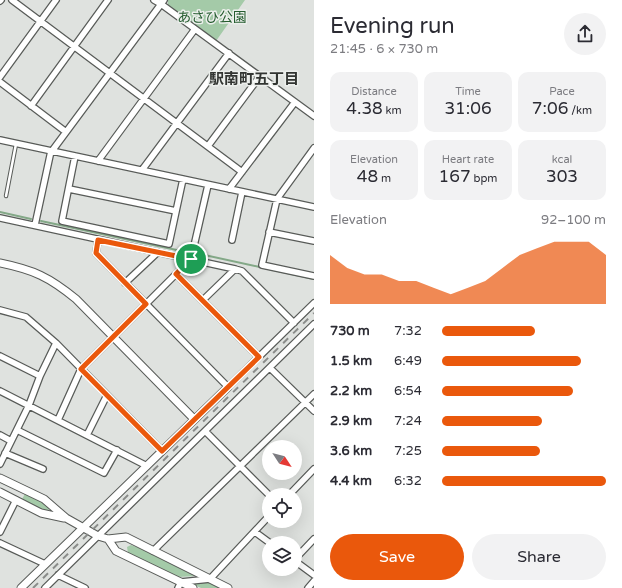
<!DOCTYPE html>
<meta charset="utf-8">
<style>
body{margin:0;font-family:"Varela Round","Noto Sans JP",sans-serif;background:#f2f2f3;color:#2b2b33;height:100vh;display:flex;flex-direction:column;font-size:15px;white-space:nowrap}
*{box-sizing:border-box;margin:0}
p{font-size:13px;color:#7c7c81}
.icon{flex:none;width:22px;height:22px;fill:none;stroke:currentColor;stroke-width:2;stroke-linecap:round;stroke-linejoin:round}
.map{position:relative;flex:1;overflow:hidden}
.panel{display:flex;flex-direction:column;background:#fff;width:308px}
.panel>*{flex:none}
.needle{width:26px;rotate:126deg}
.buttons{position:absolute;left:262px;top:440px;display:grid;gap:8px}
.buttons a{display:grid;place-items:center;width:40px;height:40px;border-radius:50%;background:#fff;box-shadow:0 4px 16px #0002;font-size:20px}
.pin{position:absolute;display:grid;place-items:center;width:34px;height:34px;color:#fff;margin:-17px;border:2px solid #fff;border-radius:50%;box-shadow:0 1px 4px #0007}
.round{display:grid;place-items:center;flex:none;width:42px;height:42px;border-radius:21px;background:#f2f2f3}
.head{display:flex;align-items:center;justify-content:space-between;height:68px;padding:0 16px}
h1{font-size:22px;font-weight:600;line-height:30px}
.metrics{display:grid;grid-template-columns:repeat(3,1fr);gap:6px;height:68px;padding:4px 16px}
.metrics div{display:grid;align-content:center;border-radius:10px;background:#f2f2f3;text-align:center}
.metrics b{font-size:17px;font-weight:600}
.metrics small{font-size:11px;font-weight:400}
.metrics p{font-size:11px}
.chart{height:112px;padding:8px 16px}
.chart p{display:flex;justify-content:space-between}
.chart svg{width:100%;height:72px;margin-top:4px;fill:#ea580c;opacity:.7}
.primary-button{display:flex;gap:8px;margin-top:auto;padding:8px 16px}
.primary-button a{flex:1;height:46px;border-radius:24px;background:#ea580c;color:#fff;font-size:16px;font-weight:600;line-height:46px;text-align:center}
.primary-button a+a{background:#f2f2f3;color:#2b2b33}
ul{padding:0 16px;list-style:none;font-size:13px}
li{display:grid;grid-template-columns:64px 48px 1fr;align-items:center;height:30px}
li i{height:10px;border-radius:5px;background:#ea580c}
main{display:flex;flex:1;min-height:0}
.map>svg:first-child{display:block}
</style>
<main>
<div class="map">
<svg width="314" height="588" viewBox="0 0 314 588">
<rect width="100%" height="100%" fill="#dfe2df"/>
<path fill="#a4caa8" d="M168,0H245L216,41L168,6Z
M26,492L42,500L50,508L47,512L41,511L21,501Z
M131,545L147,551L195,575V576L178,577L128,553L127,547Z
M208,582L221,588H201L190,583Z"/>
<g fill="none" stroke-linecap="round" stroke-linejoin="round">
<path stroke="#83a887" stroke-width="2" d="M0,212L31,219
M41,221L186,252
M200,254L314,279"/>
<g stroke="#585b58" stroke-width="4.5">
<path id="service" d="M6,196L16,144"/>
</g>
<g stroke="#585b58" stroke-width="8">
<path id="minor" d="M12,0L242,172
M154,0L161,4L314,116
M0,1L1,0
M0,77L56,0
M0,82L66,132
M31,106L108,0
M0,140L314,207
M208,146L260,76
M314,148L277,199L262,265L314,276
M52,151L164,0
M75,156L62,221L169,244L183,179
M98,161L195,29
M142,170L229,53
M69,189L176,211
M229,189L295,102
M0,218L235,269
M35,225L51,151
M269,232L314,241
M98,240L96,253L228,387L314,303
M232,240L242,192
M176,274L259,357
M125,283L158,252
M203,300L235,269L242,271L294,323
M0,310L26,317L56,343L162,451
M0,356L40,376
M270,368L314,411
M0,391L147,466
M58,420L81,369L191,259L208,185
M17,430L104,473L117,450
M205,431L269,495
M0,435L11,441
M87,435L107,395
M5,453L43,469
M0,464L29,405L40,376L56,343
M289,495L314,469
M0,532L16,500
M255,532L270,543
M0,543L45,564
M153,551L314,394
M295,559L314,539
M295,561L314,575
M58,575L85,588
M45,588L314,324
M178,588L181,582L210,579L269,516
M308,588L314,581"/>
</g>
<g stroke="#585b58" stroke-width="9">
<path id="tertiary" d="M0,263C34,270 49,277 76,299L194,419
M0,478L44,499L66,518L98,536L108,539L126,537L228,588
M0,492L41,513L64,518
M108,539L116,551L193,588
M21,588L228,387"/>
</g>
<use href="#service" stroke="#fff" stroke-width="2.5"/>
<use href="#minor" stroke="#fff" stroke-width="5.5"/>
<use href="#tertiary" stroke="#fff" stroke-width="7"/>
<path stroke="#8a8c8a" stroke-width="2" stroke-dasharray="7 7" stroke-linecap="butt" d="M33,588L314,313"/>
</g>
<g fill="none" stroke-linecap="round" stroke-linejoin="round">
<g stroke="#fff" stroke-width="8">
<path id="route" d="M98,240L191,259L176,274L259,357L162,451L81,369L146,304L96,253Z"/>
</g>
<use href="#route" stroke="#ea580c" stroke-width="5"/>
</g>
<g text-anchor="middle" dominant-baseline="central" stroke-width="3" stroke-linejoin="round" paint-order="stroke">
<g font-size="14" fill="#265d30" stroke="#ecefec">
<text x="212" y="17">あさひ公園</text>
</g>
<g font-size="15" font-weight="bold" fill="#323532" stroke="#ecefec">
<text x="254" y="79">駅南町五丁目</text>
</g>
</g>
</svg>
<div class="buttons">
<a><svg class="needle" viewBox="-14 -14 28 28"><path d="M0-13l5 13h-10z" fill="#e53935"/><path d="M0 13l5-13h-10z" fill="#7c7c81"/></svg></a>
<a><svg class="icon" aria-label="locate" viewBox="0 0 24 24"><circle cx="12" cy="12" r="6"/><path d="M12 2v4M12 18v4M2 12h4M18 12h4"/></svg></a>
<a><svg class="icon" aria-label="layers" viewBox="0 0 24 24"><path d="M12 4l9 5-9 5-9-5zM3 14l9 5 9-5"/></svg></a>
</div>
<div class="pin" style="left:191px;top:259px;background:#1e9e55"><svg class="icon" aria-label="arrive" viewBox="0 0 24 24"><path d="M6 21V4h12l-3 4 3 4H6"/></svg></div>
</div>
<section class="panel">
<div class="head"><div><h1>Evening run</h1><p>21:45 · 6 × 730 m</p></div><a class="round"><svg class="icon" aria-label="share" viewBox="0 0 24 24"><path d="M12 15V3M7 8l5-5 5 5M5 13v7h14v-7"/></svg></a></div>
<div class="metrics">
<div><p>Distance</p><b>4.38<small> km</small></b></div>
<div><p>Time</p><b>31:06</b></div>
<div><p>Pace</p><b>7:06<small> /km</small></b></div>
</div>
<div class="metrics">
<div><p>Elevation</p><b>48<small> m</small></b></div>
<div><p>Heart rate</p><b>167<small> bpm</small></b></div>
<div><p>kcal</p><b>303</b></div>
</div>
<div class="chart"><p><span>Elevation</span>92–100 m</p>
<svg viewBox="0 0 160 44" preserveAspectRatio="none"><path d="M0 44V14L10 22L20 26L30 26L40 30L50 30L60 34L70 38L80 34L90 30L100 22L110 14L120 10L130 6L140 6L150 6L160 14V44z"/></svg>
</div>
<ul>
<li><b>730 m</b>7:32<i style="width:57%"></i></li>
<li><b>1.5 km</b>6:49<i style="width:85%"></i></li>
<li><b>2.2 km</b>6:54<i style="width:80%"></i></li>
<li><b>2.9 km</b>7:24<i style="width:61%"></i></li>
<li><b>3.6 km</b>7:25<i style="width:60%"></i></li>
<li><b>4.4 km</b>6:32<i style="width:100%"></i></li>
</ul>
<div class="primary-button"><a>Save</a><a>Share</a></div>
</section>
</main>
